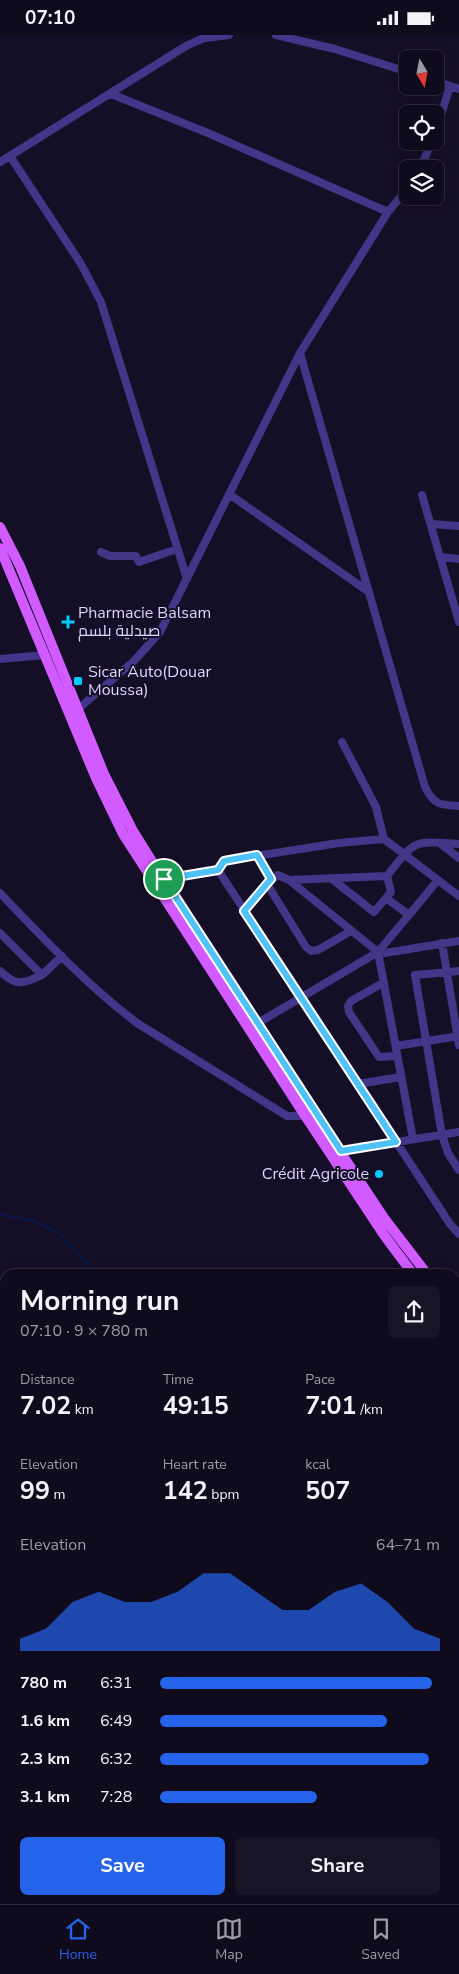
<!DOCTYPE html>
<meta charset="utf-8">
<style>
body{margin:0;font-family:"Nunito Sans",Cairo,sans-serif;background:#191326;color:#f1f3f6;height:100vh;display:flex;flex-direction:column;font-size:19px;white-space:nowrap}
*{box-sizing:border-box;margin:0}
p{font-size:16px;color:#9c9aa4}
.icon{flex:none;width:28px;height:28px;fill:none;stroke:currentColor;stroke-width:2;stroke-linecap:round;stroke-linejoin:round}
.map{position:relative;flex:1;overflow:hidden}
.side{position:absolute;left:0px;top:1234px;width:460px;height:636px;display:flex;flex-direction:column;background:#100a1d;border-radius:15px 15px 0 0;box-shadow:0 2px 12px #0003,0 0 0 1px #302b3b}
.side>*{flex:none}
.needle{width:32px;rotate:170deg}
.fabs{position:absolute;left:399px;top:15px;display:grid;gap:10px}
.fabs a{display:grid;place-items:center;width:45px;height:45px;border-radius:8px;background:#100a1d;box-shadow:0 2px 12px #0003,0 0 0 1px #302b3b;font-size:25px}
.pin{position:absolute;display:grid;place-items:center;width:42px;height:42px;color:#fff;margin:-21px;border:2px solid #fff;border-radius:50%;box-shadow:0 1px 5px #0007}
.round{display:grid;place-items:center;flex:none;width:52px;height:52px;border-radius:8px;background:#191326}
.summary{display:flex;align-items:center;justify-content:space-between;height:85px;padding:0 20px}
h1{font-size:28px;font-weight:700;line-height:38px}
.stats{display:grid;grid-template-columns:repeat(3,1fr);gap:8px;height:85px;padding:5px 20px}
.stats div{display:grid;align-content:center}
.stats b{font-size:25px;font-weight:700}
.stats small{font-size:14px;font-weight:400}
.stats p{font-size:14px}
.chart{height:140px;padding:10px 20px}
.chart p{display:flex;justify-content:space-between}
.chart svg{width:100%;height:90px;margin-top:5px;fill:#2563eb;opacity:.7}
.primary-button{display:flex;gap:10px;margin-top:auto;padding:10px 20px}
.primary-button a{flex:1;height:58px;border-radius:8px;background:#2563eb;color:#fff;font-size:20px;font-weight:700;line-height:58px;text-align:center}
.primary-button a+a{background:#191326;color:#f1f3f6}
ul{padding:0 20px;list-style:none;font-size:16px}
li{display:grid;grid-template-columns:80px 60px 1fr;align-items:center;height:38px}
li i{height:12px;border-radius:6px;background:#2563eb}
.status{display:flex;justify-content:space-between;align-items:center;height:35px;padding:0 25px;background:#100a1d;direction:ltr}
.status svg{height:14px;fill:currentColor}
.tab-bar{display:flex;justify-content:space-around;align-items:center;height:70px;border-top:1px solid #302b3b;background:#100a1d;font-size:14px;color:#9c9aa4}
.tab-bar a{display:grid;justify-items:center;gap:2px}
.tab-bar .current{color:#2563eb}
.map>svg:first-child{display:block}
</style>
<div class="status"><b>07:10</b><svg viewBox="0 0 49 12"><path d="M0 12V9h3v3zM5 12V6h3v6zM10 12V3h3v9zM15 12V0h3v12zM26 1h20v11H26zM47 4h2v5h-2z"/></svg></div>
<div class="map">
<svg width="459" height="1869" viewBox="0 0 459 1869">
<rect width="100%" height="100%" fill="#150e27"/>
<g fill="none" stroke-linecap="round" stroke-linejoin="round">
<path stroke="#071847" stroke-width="2" d="M0,1180L32,1185L59,1198L98,1239
M455,1729L459,1732"/>
<path stroke="#423688" stroke-width="8" d="M276,0L335,14L408,37
M206,3L229,0
M435,46L459,54
M111,59L208,98L388,177
M435,99L450,51
M10,121L81,229L101,267L187,544
M0,127L186,11L210,0
M420,134L432,106
M300,318L425,752C434,770 440,770 459,771
M229,459L369,557
M422,460L459,587
M431,489L459,491
M101,517L110,521H136L139,527L177,514
M440,522L459,524
M0,624L45,620
M78,674L134,626L160,597L300,318L388,177L408,153
M342,707L376,772L384,804L459,861
M441,809L459,823
M459,809C412,806 416,804 387,841L289,845L378,917L385,918L459,906
M257,820L271,845
M218,835L224,826L339,808L384,804
M164,844L218,835L450,1189L459,1199
M332,844L374,877L386,863L409,880L438,845
M289,845L278,840L267,849L306,912L311,916L318,915L351,896
M0,858C43,903 87,950 137,988L287,1081H305
M386,863L391,857L387,841
M244,876L267,849
M0,898L42,940L62,921
M442,908L459,1010
M378,917L413,1104
M0,936C17,952 22,949 42,940
M459,936L415,940L442,1100L448,1118L459,1135
M383,948L351,966L348,971L349,977L379,1022L397,1021
M258,988L378,917L409,880
M396,1011L459,1001
M358,1049L401,1042
M341,1116L459,1097"/>
<path stroke="#d25bff" stroke-width="10" d="M0,492L20,531L104,739L133,796L182,875L322,1089L384,1183L427,1239
M0,513L96,743L123,799L302,1076L384,1200L413,1239
M455,1269L459,1273
M455,1283L459,1287"/>
</g>
<g fill="none" stroke-linecap="round" stroke-linejoin="round">
<g stroke="#fff" stroke-width="10">
<path id="route" d="M257,820L271,844L244,876L396,1107L341,1116L164,844L218,835L224,826Z"/>
</g>
<use href="#route" stroke="#4fc3f7" stroke-width="6"/>
</g>
<g fill="#00cbff" stroke="#150e27" stroke-width="2">
<path d="M65.5 579.5h5v5h5v5h-5v5h-5v-5h-5v-5h5z"/>
<rect x="73" y="641" width="10" height="10" rx="2.5"/>
<circle cx="379" cy="1139" r="5"/>
</g>
<g text-anchor="middle" dominant-baseline="central" stroke-width="4" stroke-linejoin="round" paint-order="stroke">
<g font-size="16" fill="#ddd4ff" stroke="#150e27" text-anchor="start">
<text x="78" y="578">Pharmacie Balsam<tspan x="78" dy="18">صيدلية بلسم</tspan></text>
<text x="88" y="637">Sicar Auto(Douar<tspan x="88" dy="18">Moussa)</tspan></text>
<text x="369" y="1139" text-anchor="end">Crédit Agricole</text>
</g>
</g>
</svg>
<div class="fabs">
<a><svg class="needle" viewBox="-14 -14 28 28"><path d="M0-13l5 13h-10z" fill="#e53935"/><path d="M0 13l5-13h-10z" fill="#9c9aa4"/></svg></a>
<a><svg class="icon" aria-label="locate" viewBox="0 0 24 24"><circle cx="12" cy="12" r="6"/><path d="M12 2v4M12 18v4M2 12h4M18 12h4"/></svg></a>
<a><svg class="icon" aria-label="layers" viewBox="0 0 24 24"><path d="M12 4l9 5-9 5-9-5zM3 14l9 5 9-5"/></svg></a>
</div>
<div class="pin" style="left:164px;top:844px;background:#1e9e55"><svg class="icon" aria-label="arrive" viewBox="0 0 24 24"><path d="M6 21V4h12l-3 4 3 4H6"/></svg></div>
<section class="side">
<div class="summary"><div><h1>Morning run</h1><p>07:10 · 9 × 780 m</p></div><a class="round"><svg class="icon" aria-label="share" viewBox="0 0 24 24"><path d="M12 15V3M7 8l5-5 5 5M5 13v7h14v-7"/></svg></a></div>
<div class="stats">
<div><p>Distance</p><b>7.02<small> km</small></b></div>
<div><p>Time</p><b>49:15</b></div>
<div><p>Pace</p><b>7:01<small> /km</small></b></div>
</div>
<div class="stats">
<div><p>Elevation</p><b>99<small> m</small></b></div>
<div><p>Heart rate</p><b>142<small> bpm</small></b></div>
<div><p>kcal</p><b>507</b></div>
</div>
<div class="chart"><p><span>Elevation</span>64–71 m</p>
<svg viewBox="0 0 160 44" preserveAspectRatio="none"><path d="M0 44V38L10 33L20 20L30 15L40 20L50 20L60 15L70 6L80 6L90 15L100 24L110 24L120 15L130 11L140 20L150 33L160 38V44z"/></svg>
</div>
<ul>
<li><b>780 m</b>6:31<i style="width:97%"></i></li>
<li><b>1.6 km</b>6:49<i style="width:81%"></i></li>
<li><b>2.3 km</b>6:32<i style="width:96%"></i></li>
<li><b>3.1 km</b>7:28<i style="width:56%"></i></li>
</ul>
<div class="primary-button"><a>Save</a><a>Share</a></div>
</section>
</div>
<nav class="tab-bar">
<a class="current"><svg class="icon" aria-label="home" viewBox="0 0 24 24"><path d="M3 11l9-7 9 7M6 9v11h12V9"/></svg>Home</a>
<a><svg class="icon" aria-label="map" viewBox="0 0 24 24"><path d="M3 6l6-2 6 2 6-2v14l-6 2-6-2-6 2zM9 4v14M15 6v14"/></svg>Map</a>
<a><svg class="icon" aria-label="saved" viewBox="0 0 24 24"><path d="M7 4h10v16l-5-4-5 4z"/></svg>Saved</a>
</nav>
